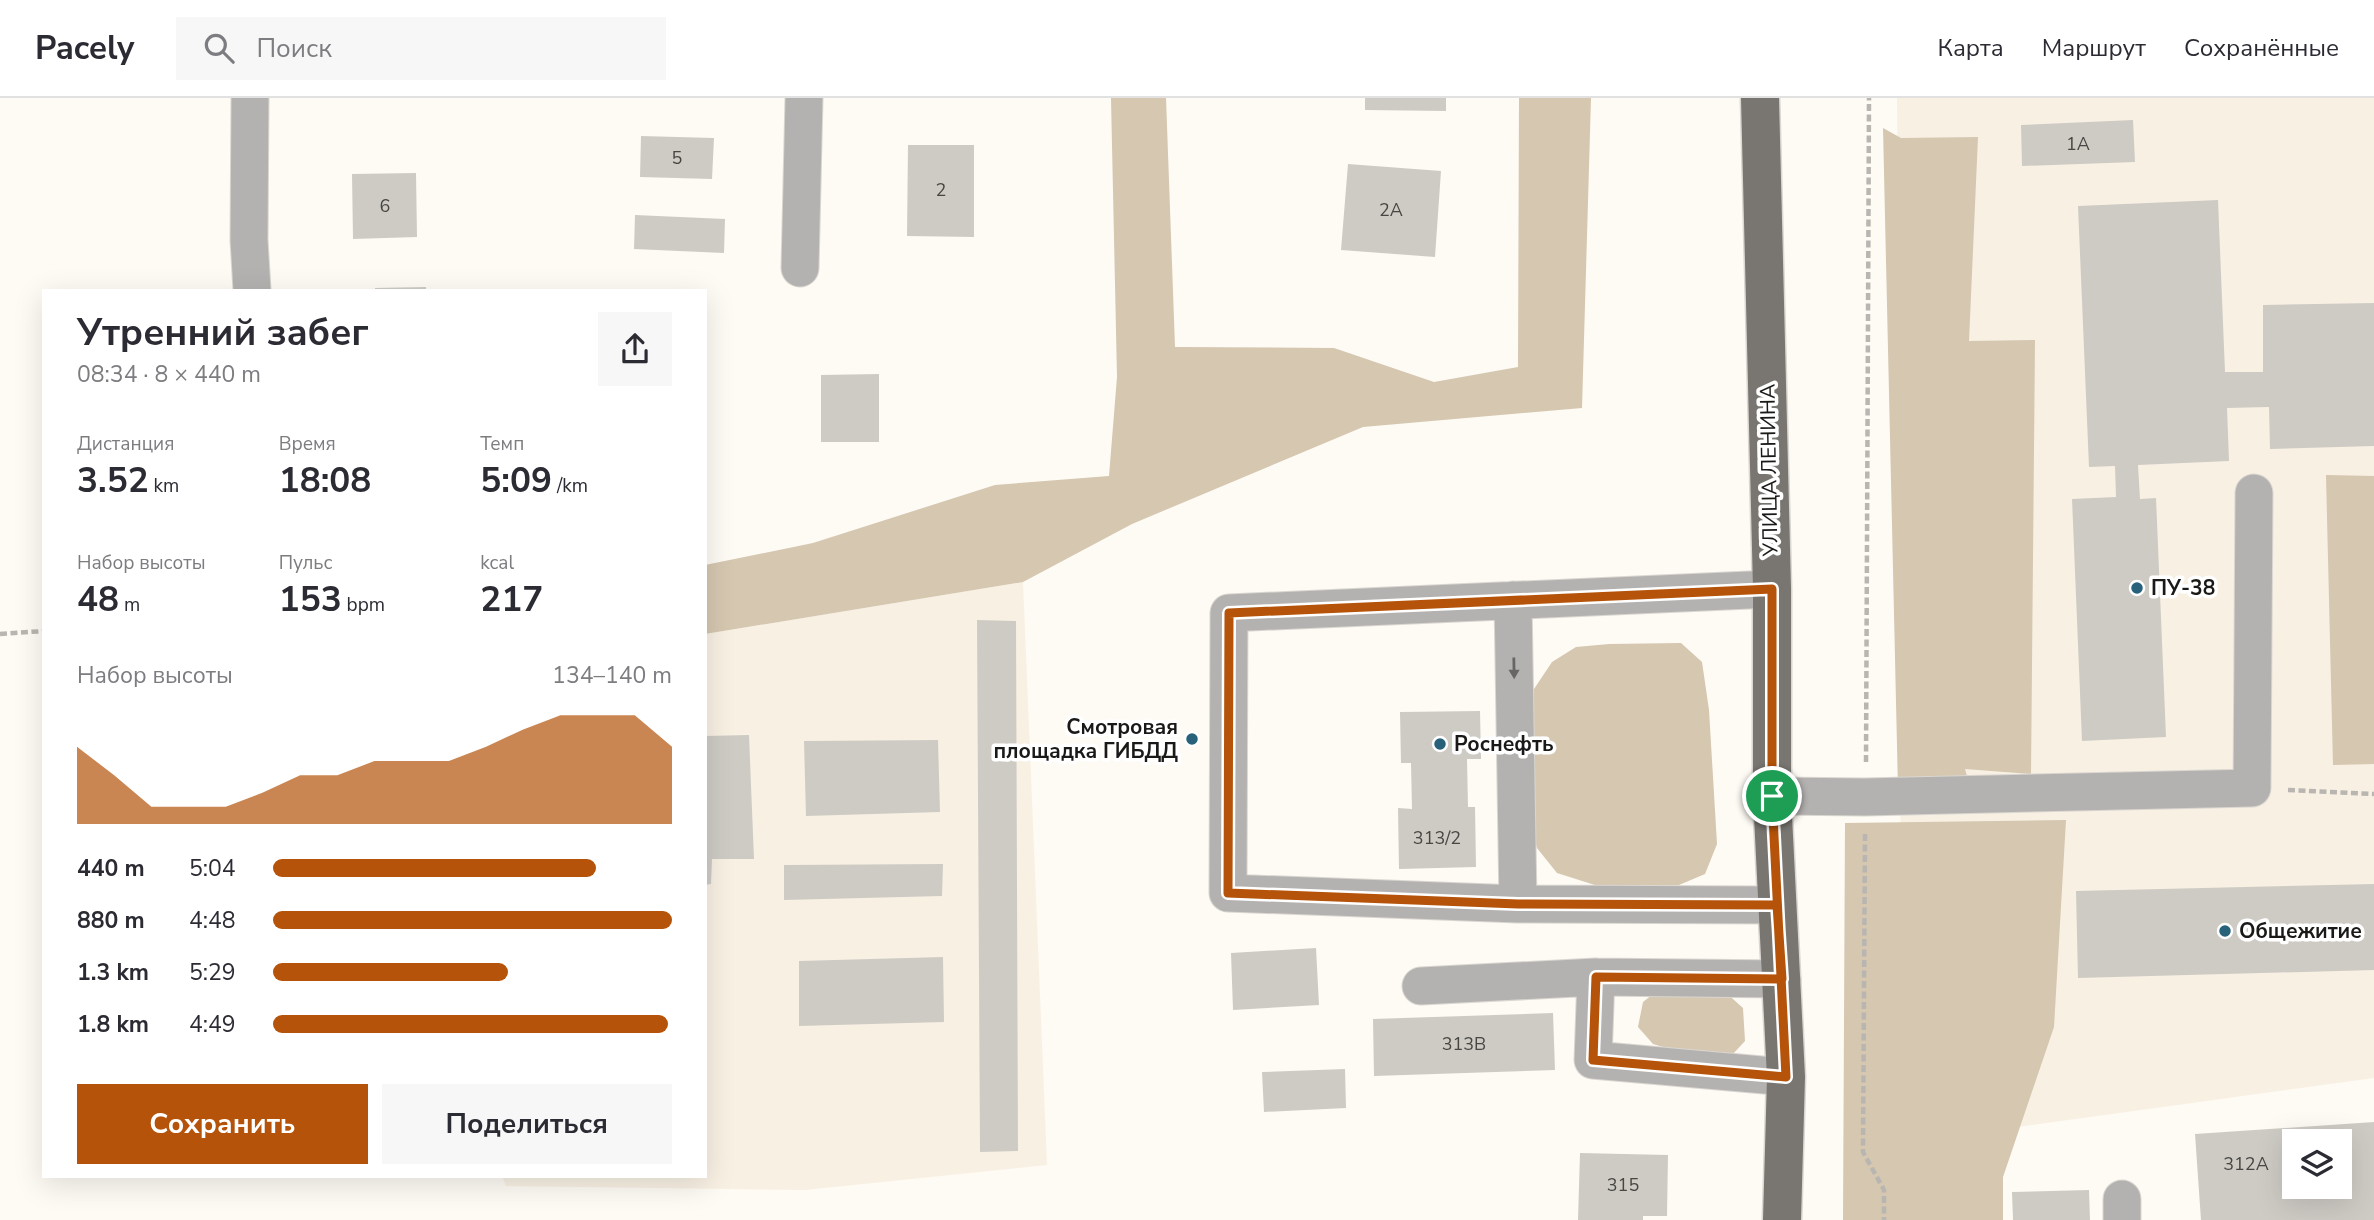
<!DOCTYPE html>
<html lang="ru">
<meta charset="utf-8">
<style>
body{margin:0;font-family:"Nunito Sans",sans-serif;background:#f7f7f7;color:#2b2b33;height:100vh;display:flex;flex-direction:column;font-size:26px;white-space:nowrap}
*{box-sizing:border-box;margin:0}
p{font-size:23px;color:#7c7c81}
.icon{flex:none;width:38px;height:38px;fill:none;stroke:currentColor;stroke-width:2;stroke-linecap:round;stroke-linejoin:round}
.map{position:relative;flex:1;overflow:hidden}
.panel{position:absolute;left:42px;top:191px;width:665px;height:889px;display:flex;flex-direction:column;background:#fff;border-radius:0px;box-shadow:0 7px 28px #0002}
.panel>*{flex:none}
.tools{position:absolute;left:2282px;top:1031px;display:grid;gap:14px}
.tools a{display:grid;place-items:center;width:70px;height:70px;border-radius:0px;background:#fff;box-shadow:0 7px 28px #0002;font-size:35px}
.pin{position:absolute;display:grid;place-items:center;width:60px;height:60px;color:#fff;margin:-30px;border:4px solid #fff;border-radius:50%;box-shadow:0 2px 7px #0007}
.round{display:grid;place-items:center;flex:none;width:74px;height:74px;border-radius:0px;background:#f7f7f7}
.head{display:flex;align-items:center;justify-content:space-between;height:119px;padding:0 35px}
h1{font-size:38px;font-weight:700;line-height:52px}
.figures{display:grid;grid-template-columns:repeat(3,1fr);gap:10px;height:119px;padding:7px 35px}
.figures div{display:grid;align-content:center}
.figures b{font-size:35px;font-weight:700}
.figures small{font-size:19px;font-weight:400}
.figures p{font-size:19px}
.chart{height:196px;padding:14px 35px}
.chart p{display:flex;justify-content:space-between}
.chart svg{width:100%;height:126px;margin-top:7px;fill:#b45309;opacity:.7}
.button{display:flex;gap:14px;margin-top:auto;padding:14px 35px}
.button a{flex:1;height:80px;border-radius:0px;background:#b45309;color:#fff;font-size:28px;font-weight:700;line-height:80px;text-align:center}
.button a+a{background:#f7f7f7;color:#2b2b33}
ul{padding:0 35px;list-style:none;font-size:23px}
li{display:grid;grid-template-columns:112px 84px 1fr;align-items:center;height:52px}
li i{height:18px;border-radius:9px;background:#b45309}
header{display:flex;align-items:center;gap:42px;box-sizing:border-box;height:98px;padding:0 35px;background:#fff;border-bottom:2px solid #e1e1e2}
header strong{font-size:33px}
nav{display:flex;gap:38px;margin-inline-start:auto;font-size:24px}
.search{width:490px;height:63px;background:#f7f7f7;display:flex;align-items:center;gap:18px;box-sizing:border-box;padding:0 24px;border-radius:0px;color:#7c7c81;font-size:26px}
.map>svg:first-child{display:block}
</style>
<header>
<strong>Pacely</strong>
<div class="search"><svg class="icon" aria-label="search" viewBox="0 0 24 24"><circle cx="10" cy="10" r="6"/><path d="M15 15l6 6"/></svg>Поиск</div>
<nav><a>Карта</a><a>Маршрут</a><a>Сохранённые</a></nav>
</header>
<div class="map">
<svg width="2374" height="1122" viewBox="0 0 2374 1122">
<rect width="100%" height="100%" fill="#fefaf4"/>
<path fill="#f8f0e3" d="M1897,0H2374V980L1902,1045Z
M1023,484L1047,1067L805,1092L506,1088L502,1078H705V536Z"/>
<path fill="#d5c7b0" d="M1111,0H1166L1175,249L1334,250L1434,284L1518,269L1519,0H1591L1582,310L1363,329L1132,426L1023,484L705,536V467L813,445L995,387L1109,378L1117,279Z
M1883,30L1901,40L1978,39L1969,243L2035,242L2031,676L1965,671L1970,689L1898,692Z
M2326,377L2374,378V666L2333,667Z
M1681,545L1702,564L1709,612L1717,746L1705,776L1679,787L1630,789L1598,788L1557,775L1537,750L1526,711L1532,594L1552,564L1576,549L1609,546Z
M2066,722L2054,929L2003,1079V1122H1843L1845,725Z
M1658,892L1724,893L1743,910L1745,943L1732,957L1700,960L1653,946L1638,929L1643,904Z"/>
<path fill="#cecbc5" fill-rule="evenodd" d="M1365,0H1446V13L1365,12Z
M2133,22L2135,64L2022,68L2021,27Z
M641,38L714,40L712,81L640,79Z
M908,47H974V139L907,138Z
M1348,66L1441,73L1435,159L1341,152Z
M416,75L417,139L353,141L352,76Z
M2218,102L2225,274H2263V207L2374,205V348L2270,351L2269,309L2227,310L2229,363L2138,367L2140,401L2156,400L2166,639L2082,643L2072,401L2116,399L2115,368L2089,369L2078,108Z
M635,117L725,121L724,155L634,151Z
M426,189V192H375V190Z
M879,276V344H821V277Z
M977,522L1016,523L1018,1053L980,1054Z
M1480,613L1481,661H1467L1468,709H1475L1476,769L1399,771L1398,710L1412,711L1411,665H1401L1400,614Z
M749,637L754,761H712L711,786L705,787V638Z
M938,642L940,714L806,718L804,643Z
M943,766L942,798L784,802V767Z
M2374,786V872L2078,880L2076,793Z
M1316,850L1319,907L1233,912L1231,855Z
M943,859L944,924L799,928V863Z
M1553,915L1555,972L1374,978L1373,921Z
M1345,971L1346,1010L1264,1014L1262,974Z
M2374,1024V1122H2201L2195,1036ZM2294,1043H2340V1088H2294Z
M1580,1055L1668,1057L1667,1118H1643V1122H1578Z
M2089,1092L2090,1122H2013L2012,1094Z"/>
<g fill="none" stroke-linecap="round" stroke-linejoin="round">
<g stroke="#dad6d1" stroke-width="39">
<path id="minor" d="M250,0L249,142L252,192
M800,170L804,0
M1772,491L1229,515L1228,795L1518,806L1777,807
M1513,502L1518,806
M1772,698L1865,699L2252,690L2254,395
M1596,879L1593,962L1786,979
M1421,888L1596,879L1782,881
M2122,1101V1122"/>
</g>
<g stroke="#dad6d1" stroke-width="41">
<path id="major" d="M1760,0L1772,491V698L1786,979L1782,1122"/>
</g>
<path stroke="#b9b6b1" stroke-width="4.5" stroke-dasharray="7 3.5" stroke-linecap="butt" d="M0,536L44,533
M1866,664L1869,0
M2288,692L2374,696
M1865,736L1863,1054L1884,1092V1122"/>
<use href="#minor" stroke="#b4b2b0" stroke-width="37"/>
<use href="#major" stroke="#797672" stroke-width="38"/>
</g>
<defs><path id="oneway-solid" d="M-6-.8H1V-3.2L6.5 0L1 3.2V.8H-6Z" transform="scale(1.75)"/></defs>
<use fill="#676664" href="#oneway-solid" transform="translate(1514 570) rotate(89)"/>
<g fill="none" stroke-linecap="round" stroke-linejoin="round">
<g stroke="#fff" stroke-width="14">
<path id="route" d="M1772,698V491L1229,515L1228,795L1518,806L1777,807L1782,881L1596,879L1593,962L1786,979L1772,698"/>
</g>
<use href="#route" stroke="#b45309" stroke-width="9"/>
</g>
<g fill="#27617a" stroke="#fff" stroke-width="2.5">
<circle cx="2137" cy="490" r="7"/>
<circle cx="1192" cy="641" r="7"/>
<circle cx="1440" cy="646" r="7"/>
<circle cx="2225" cy="833" r="7"/>
</g>
<g text-anchor="middle" dominant-baseline="central" stroke-width="7" stroke-linejoin="round" paint-order="stroke">
<g font-size="18" fill="#474642">
<text x="2078" y="46">1А</text>
<text x="677" y="60">5</text>
<text x="941" y="92">2</text>
<text x="385" y="108">6</text>
<text x="1391" y="112">2А</text>
<text x="1437" y="740">313/2</text>
<text x="1464" y="946">313В</text>
<text x="2246" y="1066">312А</text>
<text x="1623" y="1087">315</text>
</g>
<g font-size="21" fill="#1a1917" stroke="#fff">
<text transform="translate(1769 372) rotate(-91)">УЛИЦА ЛЕНИНА</text>
</g>
<g font-size="21" font-weight="bold" fill="#1a1917" stroke="#fff" text-anchor="start">
<text x="2151" y="490">ПУ-38</text>
<text x="1178" y="629" text-anchor="end">Смотровая<tspan x="1178" dy="24">площадка ГИБДД</tspan></text>
<text x="1454" y="646">Роснефть</text>
<text x="2239" y="833">Общежитие</text>
</g>
</g>
</svg>
<div class="tools">
<a><svg class="icon" aria-label="layers" viewBox="0 0 24 24"><path d="M12 4l9 5-9 5-9-5zM3 14l9 5 9-5"/></svg></a>
</div>
<div class="pin" style="left:1772px;top:698px;background:#1e9e55"><svg class="icon" aria-label="arrive" viewBox="0 0 24 24"><path d="M6 21V4h12l-3 4 3 4H6"/></svg></div>
<section class="panel">
<div class="head"><div><h1>Утренний забег</h1><p>08:34 · 8 × 440 m</p></div><a class="round"><svg class="icon" aria-label="share" viewBox="0 0 24 24"><path d="M12 15V3M7 8l5-5 5 5M5 13v7h14v-7"/></svg></a></div>
<div class="figures">
<div><p>Дистанция</p><b>3.52<small> km</small></b></div>
<div><p>Время</p><b>18:08</b></div>
<div><p>Темп</p><b>5:09<small> /km</small></b></div>
</div>
<div class="figures">
<div><p>Набор высоты</p><b>48<small> m</small></b></div>
<div><p>Пульс</p><b>153<small> bpm</small></b></div>
<div><p>kcal</p><b>217</b></div>
</div>
<div class="chart"><p><span>Набор высоты</span>134–140 m</p>
<svg viewBox="0 0 160 44" preserveAspectRatio="none"><path d="M0 44V17L10 27L20 38L30 38L40 38L50 33L60 27L70 27L80 22L90 22L100 22L110 17L120 11L130 6L140 6L150 6L160 17V44z"/></svg>
</div>
<ul>
<li><b>440 m</b>5:04<i style="width:81%"></i></li>
<li><b>880 m</b>4:48<i style="width:100%"></i></li>
<li><b>1.3 km</b>5:29<i style="width:59%"></i></li>
<li><b>1.8 km</b>4:49<i style="width:99%"></i></li>
</ul>
<div class="button"><a>Сохранить</a><a>Поделиться</a></div>
</section>
</div>
